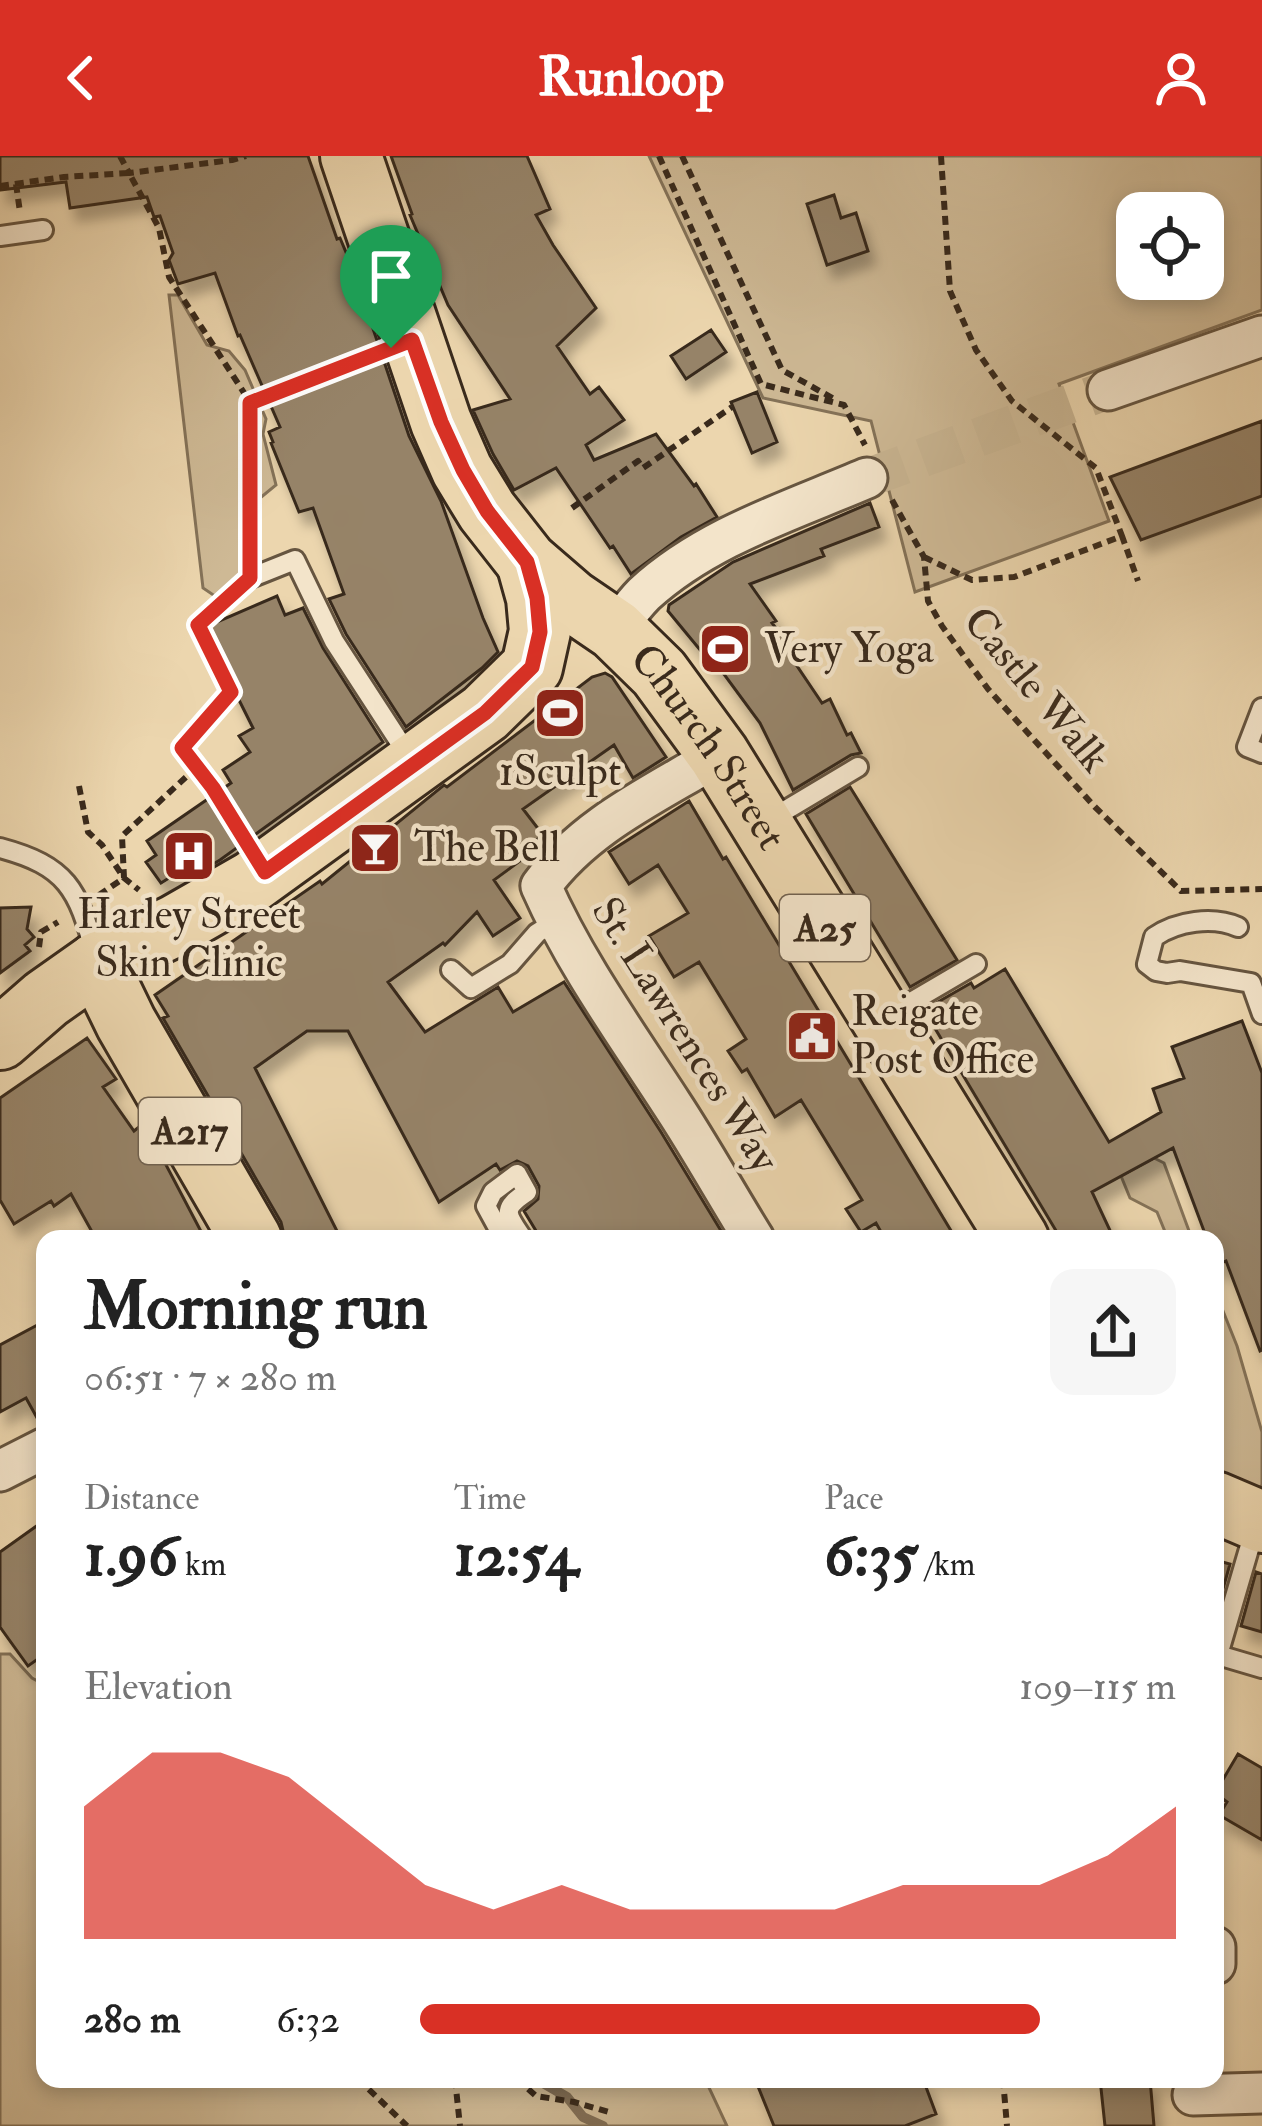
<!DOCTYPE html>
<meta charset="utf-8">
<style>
body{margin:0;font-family:"IM FELL Double Pica",serif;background:#f6f6f6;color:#222;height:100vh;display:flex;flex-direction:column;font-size:45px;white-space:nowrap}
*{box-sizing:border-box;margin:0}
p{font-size:39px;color:#767676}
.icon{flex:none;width:66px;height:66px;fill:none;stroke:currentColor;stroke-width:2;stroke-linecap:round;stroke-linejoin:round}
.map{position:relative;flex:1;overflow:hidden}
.details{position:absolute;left:36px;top:1074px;width:1188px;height:858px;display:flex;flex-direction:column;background:#fff;border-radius:24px;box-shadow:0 6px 18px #0003}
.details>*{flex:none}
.tools{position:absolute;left:1116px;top:36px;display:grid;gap:24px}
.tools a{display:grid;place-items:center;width:108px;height:108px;border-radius:24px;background:#fff;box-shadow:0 6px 18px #0003;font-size:60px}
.pin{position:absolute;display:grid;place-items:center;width:102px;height:102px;color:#fff;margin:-123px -51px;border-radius:50% 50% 50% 0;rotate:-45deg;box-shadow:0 0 12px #0007}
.pin .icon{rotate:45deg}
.round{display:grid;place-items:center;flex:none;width:126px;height:126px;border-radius:24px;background:#f6f6f6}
.summary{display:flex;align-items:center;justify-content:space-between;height:204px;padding:0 48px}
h1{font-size:66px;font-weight:700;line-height:90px}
.metrics{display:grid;grid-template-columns:repeat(3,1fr);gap:18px;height:204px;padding:12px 48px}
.metrics div{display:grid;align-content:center}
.metrics b{font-size:60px;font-weight:700}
.metrics small{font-size:33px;font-weight:400}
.metrics p{font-size:33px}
.chart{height:336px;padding:24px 48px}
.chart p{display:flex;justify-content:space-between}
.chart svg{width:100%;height:216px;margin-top:12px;fill:#d93025;opacity:.7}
ul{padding:0 48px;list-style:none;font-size:39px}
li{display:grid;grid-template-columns:192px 144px 1fr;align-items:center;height:90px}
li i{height:30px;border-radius:15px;background:#d93025}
header{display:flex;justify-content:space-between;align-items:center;height:156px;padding:0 48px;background:#d93025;color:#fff;font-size:54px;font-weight:700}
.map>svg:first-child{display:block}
</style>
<header><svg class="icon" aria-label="back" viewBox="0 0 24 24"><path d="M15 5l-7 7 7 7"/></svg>Runloop<svg class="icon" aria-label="person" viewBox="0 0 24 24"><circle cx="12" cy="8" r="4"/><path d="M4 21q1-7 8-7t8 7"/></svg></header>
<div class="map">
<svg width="1262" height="1970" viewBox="0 0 1262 1970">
<defs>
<filter id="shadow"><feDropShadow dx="7" dy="13" stdDeviation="6" flood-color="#0004"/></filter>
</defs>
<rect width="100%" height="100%" fill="#ecd6ae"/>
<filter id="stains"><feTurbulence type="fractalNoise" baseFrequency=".00167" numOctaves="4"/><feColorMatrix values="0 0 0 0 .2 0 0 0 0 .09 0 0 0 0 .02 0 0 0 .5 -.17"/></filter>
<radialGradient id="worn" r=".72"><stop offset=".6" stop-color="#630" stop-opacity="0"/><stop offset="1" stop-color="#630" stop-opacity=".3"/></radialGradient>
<path fill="#ceb995" stroke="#847258" stroke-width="3" fill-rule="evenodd" d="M649,0H1262V154L1059,228L1109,365L915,436L871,265L763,242ZM1137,57H1203V123H1137Z
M169,139H178L207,189L229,195L245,214L266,263L263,278L276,329L254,347L258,426L228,449L203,432Z
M1154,1002L1164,1007L1192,1083H1168L1157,1056L1130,1042L1121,1020Z
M1215,1135L1237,1190L1262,1276V1329L1259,1332L1215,1324Z
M0,1498H10L32,1522L45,1529V1923H705L727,1970H0Z"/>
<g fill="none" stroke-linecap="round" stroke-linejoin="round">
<path stroke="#806e56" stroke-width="10" d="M536,1923L567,1941L583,1961L603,1970"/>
</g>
<path fill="#968368" stroke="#392a1c" stroke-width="3" filter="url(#shadow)" d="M0,0H308L337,83L340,82L353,113L409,280L441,345L483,462L498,496L482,512L406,571L346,478L329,443L344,438L313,352L299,356L271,287L273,286L269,276L280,271L240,179L238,180L215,117L178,128L169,104L173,97L160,60L154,61L147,41L70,52L66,26L0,34Z
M391,0H527L550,53L536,59L553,89L596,152L557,190L590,238L599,231L624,264L586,289L594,304L656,278L694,330L696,328L717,361L681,381L631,418L613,390L610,392L556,312L514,334L493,298L473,254L510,243L448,149L410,59L412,58Z
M834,39L841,62L856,57L868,95L827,109L807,48Z
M711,174L726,196L686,223L671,200Z
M757,236L777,286L752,297L731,246Z
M1262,265V340L1141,384L1110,321Z
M870,347L879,371L821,393L824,400L750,428L776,465L772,467L791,492L787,495L822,547L830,543L847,579L851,577L861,597L851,599L793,634L760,567L718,510L715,512L668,455L669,449L733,406Z
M277,440L285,459L303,452L323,492L383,586L220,704L191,721L185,712L161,727L146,706L156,699L147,685L231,627L223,614L250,596L239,580L253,572L203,472Z
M605,517L612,521L666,601L633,622L614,589L523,653L543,679L531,688L535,694L494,724L520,762L493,780L477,756L445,789L443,787L388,826L425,876L498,831L513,856L564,826L661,976L726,1083H541L524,1055L538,1043L539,1030L528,1010L517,1005L500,1014L496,1008L439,1046L348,875H307L255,912L341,1083H285L281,1066L163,862L168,860L155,839L320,725L322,728L444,629L447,631L592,521Z
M850,631L957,804L910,831L806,658Z
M689,645L723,703L726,701L956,1083H885L876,1067L861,1076L846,1053L862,1044L801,944L775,961L747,913L742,916L728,895L746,883L699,806L674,821L649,780L688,757L658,709L629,728L609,696Z
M31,751L27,773L34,781L25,789L30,795L0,817V752Z
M1005,813L1109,986L1161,956L1153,933L1184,922L1172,891L1242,865L1262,917V1194L1260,1195L1226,1105L1215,1110V1083H1207L1173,992L1092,1036L1114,1083H1061L924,854L971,827L974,832Z
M87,882L116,923L103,931L134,975L144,967L205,1083H96L71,1038L54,1050L51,1045L14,1068L0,1044V942Z
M45,1165V1268L41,1269L26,1242L0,1256V1189Z
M45,1364V1498L28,1510L0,1471V1396Z
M1215,1404L1230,1408L1215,1461Z
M1256,1416L1262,1418V1476L1241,1470Z
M1238,1598L1262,1612V1684L1219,1659L1227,1646L1215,1637Z
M755,1923H923L936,1958L905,1970H774Z
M1100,1923H1150L1154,1970H1105Z"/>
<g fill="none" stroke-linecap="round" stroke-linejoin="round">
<path stroke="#c8b491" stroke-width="39" stroke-dasharray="39 20" stroke-linecap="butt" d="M867,322L1108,234"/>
<g stroke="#665540" stroke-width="24">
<path id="lane" d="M0,80L43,74
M250,422L295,404L334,485L410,602
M1262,552L1247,591L1262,597
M771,663L858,611
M0,692C67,710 78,733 95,797
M1238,771C1213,760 1177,765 1154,781L1147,808L1156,815L1167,817L1180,815L1251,827L1262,858
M451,814L471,832L510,808L537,777L556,765
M889,859L976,808
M504,1083L486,1050L493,1036L517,1018L527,1036C500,1054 507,1058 523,1083
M1256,1375L1249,1393L1218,1499L1262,1512"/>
</g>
<g stroke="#665540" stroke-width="45">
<path id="street" d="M1108,234L1262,180
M615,474C624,462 633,449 644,438C706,381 790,355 867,322
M719,599C655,638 585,669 541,730C575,807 625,876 671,947C700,991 726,1038 754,1083
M0,1315L45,1292
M1215,1791V1808
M1193,1939L1262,1937"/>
</g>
<g stroke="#392a1c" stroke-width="66">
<g id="primary">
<path id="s1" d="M351,0L441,266L462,314L487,355L527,406L571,444L615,474L659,517L719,599L1018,1083"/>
<path d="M97,807L126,867L251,1083"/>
<path d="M0,883L46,843L97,807L176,769L253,725L485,557L532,511L540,475L537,442L527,406"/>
<path d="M1215,1346L1262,1366"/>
</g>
</g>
<path stroke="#392a1c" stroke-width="6" stroke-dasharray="9 6" stroke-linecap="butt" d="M120,0L129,17L232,4L246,0
M659,0L761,228L844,249L865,289
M682,0L782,214L836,244
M941,0L950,135L976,194L1012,245L1096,312L1122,380
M16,28L20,56
M0,30L64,21L129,17L159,72L169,121L250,246V397
M250,246L370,200
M892,344L924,401L928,445L942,470L988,533L1095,651L1181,735L1262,733
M572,352L638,305L643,312L732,251
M924,401L972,424L1014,421L1122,380L1138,425
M198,610L241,678
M79,630L88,676L102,689L124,722L139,734
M99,739L124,722L122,680L198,610L182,592L231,536L198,469L232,438
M39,791L41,776L58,766
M358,1923L407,1970
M455,1923L460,1970
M517,1923L536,1940L574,1946L612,1957
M1003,1923L1007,1970"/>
<use href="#lane" stroke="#f3e4ca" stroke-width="18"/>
<use href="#street" stroke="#f3e4ca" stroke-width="39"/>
<use href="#primary" stroke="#ecd6ae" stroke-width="60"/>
</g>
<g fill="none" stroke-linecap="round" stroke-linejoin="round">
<g stroke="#fff" stroke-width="24">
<path id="route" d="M412,184L441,266L463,314L487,355L527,406L537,442L540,476L532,511L485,557L265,716L213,632L182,592L231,536L198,469L250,422V247Z"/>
</g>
<use href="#route" stroke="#d93025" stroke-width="15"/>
</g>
<defs>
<g id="stadium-square" transform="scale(2.7)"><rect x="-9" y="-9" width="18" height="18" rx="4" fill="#8f2418" stroke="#f3e4ca"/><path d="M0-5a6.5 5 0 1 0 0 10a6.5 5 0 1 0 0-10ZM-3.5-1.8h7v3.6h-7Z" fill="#fff"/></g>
<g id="bar-square" transform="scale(2.7)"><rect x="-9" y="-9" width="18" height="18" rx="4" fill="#8f2418" stroke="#f3e4ca"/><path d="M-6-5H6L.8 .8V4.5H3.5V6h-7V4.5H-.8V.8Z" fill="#fff"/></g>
<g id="hospital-square" transform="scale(2.7)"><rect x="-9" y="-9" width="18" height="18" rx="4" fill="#8f2418" stroke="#f3e4ca"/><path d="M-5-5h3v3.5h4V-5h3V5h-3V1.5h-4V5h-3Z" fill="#fff"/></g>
<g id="civic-square" transform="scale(2.7)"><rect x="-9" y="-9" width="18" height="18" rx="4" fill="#8f2418" stroke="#f3e4ca"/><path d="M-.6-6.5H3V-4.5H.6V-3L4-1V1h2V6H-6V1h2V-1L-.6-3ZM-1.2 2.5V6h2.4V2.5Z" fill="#fff"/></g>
</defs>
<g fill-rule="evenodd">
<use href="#stadium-square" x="725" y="493"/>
<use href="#stadium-square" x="560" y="557"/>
<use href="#bar-square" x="375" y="692"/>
<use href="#hospital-square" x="189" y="700"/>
<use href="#civic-square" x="812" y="880"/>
</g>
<g text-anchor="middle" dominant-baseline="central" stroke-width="9" stroke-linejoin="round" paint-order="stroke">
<g fill="#f3e4ca" stroke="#716250" stroke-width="3">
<rect x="780" y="739" width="90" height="66" rx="9"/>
<rect x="139" y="942" width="102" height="66" rx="9"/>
</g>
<g font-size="39" font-weight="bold" fill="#392a1c">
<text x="825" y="772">A25</text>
<text x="190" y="975">A217</text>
</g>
<g font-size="42" fill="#392a1c" stroke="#f3e4ca" text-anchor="start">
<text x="764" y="493">Very Yoga</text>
<text x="560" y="616" text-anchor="middle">1Sculpt</text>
<text x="414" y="692">The Bell</text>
<text x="189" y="759" text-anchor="middle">Harley Street<tspan x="189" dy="48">Skin Clinic</tspan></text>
<text x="851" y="856">Reigate<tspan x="851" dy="48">Post Office</tspan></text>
</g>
<g font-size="42" fill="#392a1c" stroke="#f3e4ca">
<text transform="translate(1036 534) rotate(50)">Castle Walk</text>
<text stroke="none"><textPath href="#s1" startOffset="708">Church Street</textPath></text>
<text transform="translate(685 879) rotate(58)">St. Lawrences Way</text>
</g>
</g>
<rect width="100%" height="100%" filter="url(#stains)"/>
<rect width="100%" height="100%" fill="url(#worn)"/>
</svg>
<div class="tools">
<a><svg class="icon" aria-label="locate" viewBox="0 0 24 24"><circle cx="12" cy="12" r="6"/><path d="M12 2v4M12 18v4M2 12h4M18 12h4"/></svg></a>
</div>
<div class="pin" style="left:391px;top:192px;background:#1e9e55"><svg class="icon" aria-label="arrive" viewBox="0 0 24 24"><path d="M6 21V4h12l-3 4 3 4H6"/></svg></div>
<section class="details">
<div class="summary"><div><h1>Morning run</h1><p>06:51 · 7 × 280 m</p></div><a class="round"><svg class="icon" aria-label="share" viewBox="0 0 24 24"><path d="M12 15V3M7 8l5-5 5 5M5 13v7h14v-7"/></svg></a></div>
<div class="metrics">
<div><p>Distance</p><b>1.96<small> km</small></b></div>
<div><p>Time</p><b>12:54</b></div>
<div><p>Pace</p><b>6:35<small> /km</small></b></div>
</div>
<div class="chart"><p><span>Elevation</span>109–115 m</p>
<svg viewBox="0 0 160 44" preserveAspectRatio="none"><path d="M0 44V17L10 6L20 6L30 11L40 22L50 33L60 38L70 33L80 38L90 38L100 38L110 38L120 33L130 33L140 33L150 27L160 17V44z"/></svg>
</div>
<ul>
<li><b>280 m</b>6:32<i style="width:82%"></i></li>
</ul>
</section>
</div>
